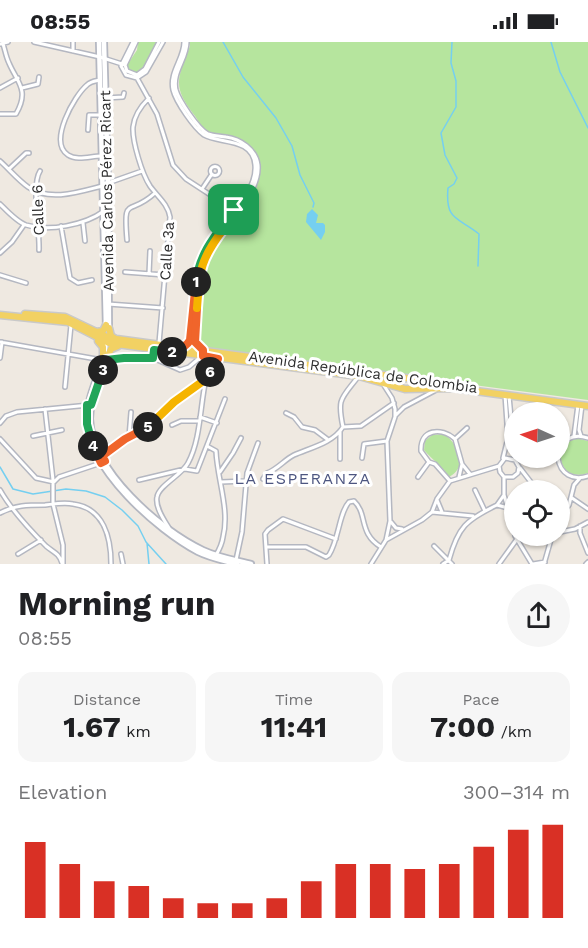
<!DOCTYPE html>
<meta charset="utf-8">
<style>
body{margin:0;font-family:"Work Sans",sans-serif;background:#f6f6f6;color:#202124;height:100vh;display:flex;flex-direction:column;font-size:22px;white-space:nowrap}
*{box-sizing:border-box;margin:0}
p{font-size:20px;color:#757577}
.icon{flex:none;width:33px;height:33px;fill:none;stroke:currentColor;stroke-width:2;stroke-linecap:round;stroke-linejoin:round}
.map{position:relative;height:522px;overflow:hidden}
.details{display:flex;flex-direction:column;background:#fff;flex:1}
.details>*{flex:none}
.needle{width:39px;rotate:273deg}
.buttons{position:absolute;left:504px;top:360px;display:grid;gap:12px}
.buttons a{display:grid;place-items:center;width:66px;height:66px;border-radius:50%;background:#fff;box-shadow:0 2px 4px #0004;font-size:30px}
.pin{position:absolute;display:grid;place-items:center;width:51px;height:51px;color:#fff;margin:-26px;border-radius:12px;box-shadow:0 3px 9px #0006}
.km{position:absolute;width:30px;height:30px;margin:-15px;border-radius:50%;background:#222;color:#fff;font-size:16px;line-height:30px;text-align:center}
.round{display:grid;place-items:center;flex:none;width:63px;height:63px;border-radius:32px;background:#f6f6f6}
.overview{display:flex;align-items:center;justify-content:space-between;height:102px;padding:0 18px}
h1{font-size:33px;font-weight:700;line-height:45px}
.stats{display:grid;grid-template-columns:repeat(3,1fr);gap:9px;height:102px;padding:6px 18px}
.stats div{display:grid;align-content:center;border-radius:15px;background:#f6f6f6;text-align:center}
.stats b{font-size:30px;font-weight:700}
.stats small{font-size:16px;font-weight:400}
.stats p{font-size:16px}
.chart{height:168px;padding:12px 18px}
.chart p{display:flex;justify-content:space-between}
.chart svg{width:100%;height:108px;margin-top:6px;stroke:#d93025;stroke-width:6}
.status{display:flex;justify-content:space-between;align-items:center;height:42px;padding:0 30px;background:#fff;direction:ltr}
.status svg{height:16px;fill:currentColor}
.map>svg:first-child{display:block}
</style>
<div class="status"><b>08:55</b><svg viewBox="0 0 49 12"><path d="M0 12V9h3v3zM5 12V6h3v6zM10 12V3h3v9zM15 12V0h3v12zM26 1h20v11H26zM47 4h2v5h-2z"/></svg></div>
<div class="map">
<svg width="588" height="522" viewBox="0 0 588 522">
<rect width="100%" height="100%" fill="#efe9e1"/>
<path fill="#b6e59e" d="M138,0H158L142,29L137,31L128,27L127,23L137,8Z
M189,0H588V358L204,308L195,297C197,268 196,233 210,208C223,184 268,148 259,118C253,95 227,97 210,91C203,88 199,80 195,74C172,45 177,37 190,4Z
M444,392C459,403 469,424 449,435C441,422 433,419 424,408L425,399L432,393Z
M576,396L588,399V431C561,441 549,406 576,396Z"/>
<path fill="#75cff0" d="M312,167L318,173L316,181H323L325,183V190L321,198L306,180L307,172Z"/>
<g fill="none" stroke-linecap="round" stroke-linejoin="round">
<path stroke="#75cff0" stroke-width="1.5" d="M223,0L243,35L276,76L292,104L300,133L314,161L313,165
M452,0L451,21L456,39V65L441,91L445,113L457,136L454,142L448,146C445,179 458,175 479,192L478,224
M551,0L560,30L588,86
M0,425L13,447L33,452L66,447L86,449L105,455L122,468L138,484L146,500L166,522
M147,501L149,522"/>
<g stroke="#b4b7c1" stroke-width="6">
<path id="minor" d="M34,0L100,15L125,23
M133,0L121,24L126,33L137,36L146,30L163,0
M136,0L125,23L127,29L137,33L145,27L159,0
M184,0C184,17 169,30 173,48C176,60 194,86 204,93C219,102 253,95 255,123C258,154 215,186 203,212C192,236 193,272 190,298L184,305
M187,0C187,17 172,30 176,48C179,58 198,87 208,92C213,94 220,94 226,95C240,97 256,107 258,123C261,155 216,188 204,216C195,238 196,273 194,297L202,307
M0,2L8,0
M73,9V0
M137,36L157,72L173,123L186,137L235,169
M100,38C95,39 91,39 87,43C74,54 48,100 68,113C77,119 91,114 101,114
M0,46L18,36
M22,46L38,42L39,35
M105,56L123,55L124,51
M149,56C142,63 134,74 133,85C132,99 142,132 150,144C157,154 168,162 170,175L159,301
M0,72H16C30,48 17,40 9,21C6,15 5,8 3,2
M88,88L89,73H101
M0,119C9,127 18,138 28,145C49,160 79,150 102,144
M210.5 129a4.5 4.5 0 1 1 9 0a4.5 4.5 0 1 1-9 0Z
M9,127L26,111H29
M108,141L142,129
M202,147L212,132
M0,162C7,169 17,180 26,183C49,190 85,183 104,169
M83,181L85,199
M61,184L70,236L78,241L92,238
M127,198C123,152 129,175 155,151
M39,208C40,189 31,143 40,129
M0,211L12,200L24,183
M125,230L165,233
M149,232L150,209
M0,233L26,241
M108,262L163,266
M0,300L102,318
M0,316L2,300
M106,318L124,316H153L180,328L189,325L203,313
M65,345L71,283
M509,354L514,408
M45,367L53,438
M286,371L294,375L302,385L315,388L327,397
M396,373L404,365L436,348
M200,375L217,381
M0,381L6,374L17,370L89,363
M172,383L181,379H199
M343,385L361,384L394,361
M343,385C337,356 341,357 358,335
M340,389V417
M33,394L62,388
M574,394L578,363
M581,394L579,388L582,363
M129,395L131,370
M0,397L36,436L54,440
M455,397L467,386
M207,404L216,409C217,437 230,467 223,495C222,502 219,508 216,513
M560,406C566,395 576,392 588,396
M102,414L125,397L146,387L174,360L206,337L218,316
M362,416L364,402L387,399
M503,416L508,396L505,353
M558,416C560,432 573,439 588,434
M462,422L470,432
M520,426L537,448
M220,430L233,411L241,396
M418,435L429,420
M263,437L267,431C278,427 284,418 294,413C310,406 333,401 343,385
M139,438L185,427L197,429L225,357
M450,439L435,422L429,420L421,409C420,387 441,385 455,397L462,422L459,435
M221,440L246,439
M0,448C12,469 29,487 46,504C53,510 59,511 62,521
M475,448L485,469
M572,456L588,467
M437,458L442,470
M497,463L504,453
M508,466L514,490
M432,470L473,474
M0,471C15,463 28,463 45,463C54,462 64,460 73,462C104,466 111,496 111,522
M560,475L569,463L574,443L580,436
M391,480L396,486L402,487
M580,484V491L588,511
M169,486C164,478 155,465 157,455C159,443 182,433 188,421C201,397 200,363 206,337
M560,490L575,487L588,480
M515,494L532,522
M386,498L422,478L432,470L437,457L450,439L499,424
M434,504L452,522
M266,505H306L326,515L329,513C339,497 339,471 349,460L354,459C368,472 358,491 381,505
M18,512L41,498
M121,512L123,522
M236,518L242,490L247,431L258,401
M63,522V503L53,462V441L59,435L101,421
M267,522L265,492L268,488L283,477L336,497
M371,522L386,498L390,479L387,399L395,375V367L392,356L383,342
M443,522L449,518C458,485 466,478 497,463L508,466L504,453V435L500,430L499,424L505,416L515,418L519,425L518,431L513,435H504
M499,522L517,497
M533,522L545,520
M544,522L552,494
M586,522L588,520"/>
</g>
<g stroke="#b4b7c1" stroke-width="8">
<path id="secondary" d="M99,0L106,286
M104,0L108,141L109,289
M106,297C105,325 87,349 87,377C87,427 157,488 198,510C210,516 224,519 237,522
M107,315C102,336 90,355 90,377C92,429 159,487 203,508C218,515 235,518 251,522"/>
</g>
<g stroke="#c9c9c9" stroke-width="9">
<path id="primary" d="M25,272L65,275L109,296L338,327
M0,273L68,280L109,301L359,334L405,347L453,346L588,364
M109,286L111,294L116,297
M96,290L103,289L106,283
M98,299L103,305V316
M106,318L111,307L118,304
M360,330L451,342"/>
</g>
<use href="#minor" stroke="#fff" stroke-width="3"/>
<use href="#secondary" stroke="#fff" stroke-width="4.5"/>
<use href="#primary" stroke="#f2d163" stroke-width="6"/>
</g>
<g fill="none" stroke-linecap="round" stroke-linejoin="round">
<g stroke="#fff" stroke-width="12">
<path id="split-1" d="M196,240C199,211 217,191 234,168"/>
</g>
<g stroke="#fff" stroke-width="12">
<path id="split-2" d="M172,310L176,311C180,305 187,305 190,298L196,240"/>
</g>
<g stroke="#fff" stroke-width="12">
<path id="split-3" d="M103,328L106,318L124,316H153L154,308L172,310"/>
</g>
<g stroke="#fff" stroke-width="12">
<path id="split-4" d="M93,404L87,382V363H91L103,328"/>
</g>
<g stroke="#fff" stroke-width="12">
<path id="split-5" d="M93,404L101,421L105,419L102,414L125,397L148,385"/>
</g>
<g stroke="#fff" stroke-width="12">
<path id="split-6" d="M148,385L174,360L206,337L210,330"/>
</g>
<g stroke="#fff" stroke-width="12">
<path id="split-7" d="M197,266L195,300L203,308V314L218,317L210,330"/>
</g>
<g stroke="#fff" stroke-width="12">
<path id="split-8" d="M197,266C200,229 199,220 222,189"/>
</g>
<g stroke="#fff" stroke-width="12">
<path id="split-9" d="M222,189L237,170L234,168"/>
</g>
<use href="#split-1" stroke="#22a559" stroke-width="8"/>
<use href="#split-2" stroke="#f0652b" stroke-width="8"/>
<use href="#split-3" stroke="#22a559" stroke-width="8"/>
<use href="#split-4" stroke="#22a559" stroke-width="8"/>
<use href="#split-5" stroke="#f0652b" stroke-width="8"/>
<use href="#split-6" stroke="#f5b400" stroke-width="8"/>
<use href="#split-7" stroke="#f0652b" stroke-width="8"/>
<use href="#split-8" stroke="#f5b400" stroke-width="8"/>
<use href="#split-9" stroke="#f5b400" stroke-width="8"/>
</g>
<g text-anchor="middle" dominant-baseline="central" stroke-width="6" stroke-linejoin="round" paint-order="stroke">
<g font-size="15" fill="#2e2e2e" stroke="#fff">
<text transform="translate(107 149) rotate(-91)">Avenida Carlos Pérez Ricart</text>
<text transform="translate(38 168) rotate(-92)">Calle 6</text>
<text transform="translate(167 209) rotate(-86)">Calle 3a</text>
<text transform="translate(363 330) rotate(8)">Avenida República de Colombia</text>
</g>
<g font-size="16" letter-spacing="1.5" fill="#4d5680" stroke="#fff">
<text x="303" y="436">LA ESPERANZA</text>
</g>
</g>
</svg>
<div class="buttons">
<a><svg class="needle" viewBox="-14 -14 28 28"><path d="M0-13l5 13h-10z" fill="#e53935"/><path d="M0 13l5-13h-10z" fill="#757577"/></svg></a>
<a><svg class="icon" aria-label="locate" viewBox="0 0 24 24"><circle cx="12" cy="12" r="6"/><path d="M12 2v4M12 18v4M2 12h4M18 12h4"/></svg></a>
</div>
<div class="pin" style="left:234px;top:168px;background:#1e9e55"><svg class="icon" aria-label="arrive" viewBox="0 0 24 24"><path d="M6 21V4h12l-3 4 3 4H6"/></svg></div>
<b class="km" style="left:196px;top:240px">1</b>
<b class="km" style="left:172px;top:310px">2</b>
<b class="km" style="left:103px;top:328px">3</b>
<b class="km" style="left:93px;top:404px">4</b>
<b class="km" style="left:148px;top:385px">5</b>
<b class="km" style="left:210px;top:330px">6</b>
</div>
<section class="details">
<div class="overview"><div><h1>Morning run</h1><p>08:55</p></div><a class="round"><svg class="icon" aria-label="share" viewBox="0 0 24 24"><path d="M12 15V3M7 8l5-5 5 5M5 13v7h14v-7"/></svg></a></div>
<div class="stats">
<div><p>Distance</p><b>1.67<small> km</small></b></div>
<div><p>Time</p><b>11:41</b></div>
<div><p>Pace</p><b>7:00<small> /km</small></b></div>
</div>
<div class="chart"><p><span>Elevation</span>300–314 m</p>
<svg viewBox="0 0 160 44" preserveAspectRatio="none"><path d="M5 44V13M15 44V22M25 44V29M35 44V31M45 44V36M55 44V38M65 44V38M75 44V36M85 44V29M95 44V22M105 44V22M115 44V24M125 44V22M135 44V15M145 44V8M155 44V6"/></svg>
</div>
</section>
